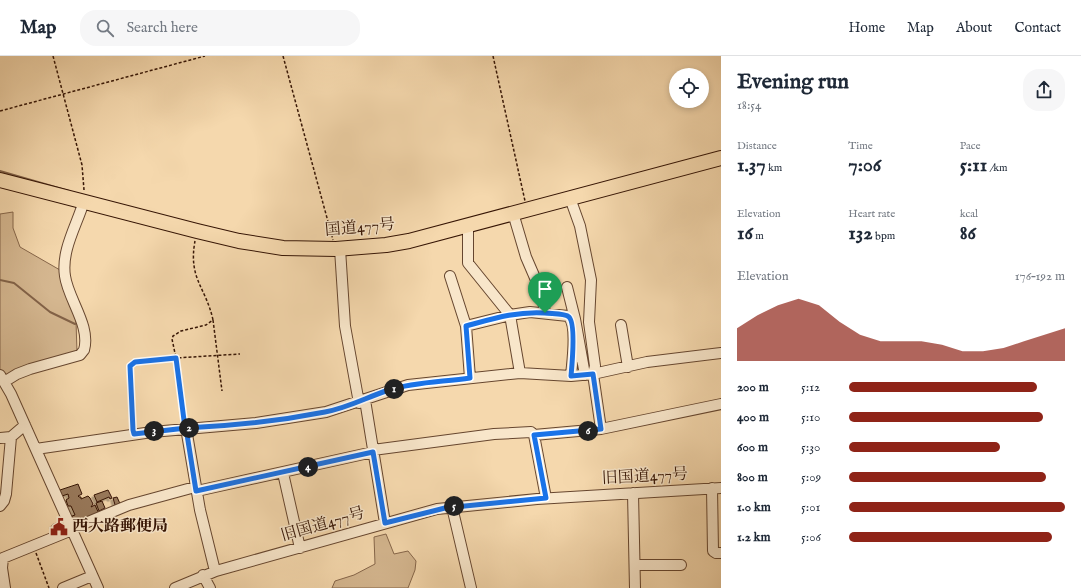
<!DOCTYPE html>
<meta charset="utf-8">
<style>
body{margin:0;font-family:"IM FELL English","Noto Serif JP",serif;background:#f6f6f7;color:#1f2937;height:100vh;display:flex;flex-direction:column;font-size:15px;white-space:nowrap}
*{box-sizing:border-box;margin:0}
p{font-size:13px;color:#747a83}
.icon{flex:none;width:22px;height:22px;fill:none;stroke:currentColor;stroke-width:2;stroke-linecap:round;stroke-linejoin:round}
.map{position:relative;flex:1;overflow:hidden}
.drawer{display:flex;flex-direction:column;background:#fff;width:360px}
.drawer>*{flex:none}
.tools{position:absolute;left:669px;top:12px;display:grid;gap:8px}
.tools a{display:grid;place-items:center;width:40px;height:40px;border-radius:50%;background:#fff;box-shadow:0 2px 6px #0003;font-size:20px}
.pin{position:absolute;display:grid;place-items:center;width:34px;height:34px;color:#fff;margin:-41px -17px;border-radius:50% 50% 50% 0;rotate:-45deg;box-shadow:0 0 4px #0007}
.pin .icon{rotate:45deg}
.km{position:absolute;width:20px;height:20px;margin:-10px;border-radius:50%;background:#222;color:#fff;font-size:11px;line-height:20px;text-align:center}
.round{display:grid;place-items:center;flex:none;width:42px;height:42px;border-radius:16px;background:#f6f6f7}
.summary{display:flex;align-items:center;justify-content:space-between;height:68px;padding:0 16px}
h1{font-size:22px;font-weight:800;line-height:30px}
.figures{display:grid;grid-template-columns:repeat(3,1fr);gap:6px;height:68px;padding:4px 16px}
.figures div{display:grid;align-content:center}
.figures b{font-size:20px;font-weight:800}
.figures small{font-size:11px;font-weight:400}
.figures p{font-size:11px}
.chart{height:112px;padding:8px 16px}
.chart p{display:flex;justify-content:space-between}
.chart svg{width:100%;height:72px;margin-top:4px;fill:#8f2418;opacity:.7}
ul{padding:0 16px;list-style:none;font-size:13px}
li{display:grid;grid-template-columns:64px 48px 1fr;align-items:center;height:30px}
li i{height:10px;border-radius:5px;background:#8f2418}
header{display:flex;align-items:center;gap:24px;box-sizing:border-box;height:56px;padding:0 20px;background:#fff;border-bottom:1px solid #e0e1e3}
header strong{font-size:19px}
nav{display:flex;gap:22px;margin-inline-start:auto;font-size:14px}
.search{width:280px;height:36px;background:#f6f6f7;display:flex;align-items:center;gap:10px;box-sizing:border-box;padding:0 14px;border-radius:16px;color:#747a83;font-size:15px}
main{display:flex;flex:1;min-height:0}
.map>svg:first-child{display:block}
</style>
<header>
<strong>Map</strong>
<div class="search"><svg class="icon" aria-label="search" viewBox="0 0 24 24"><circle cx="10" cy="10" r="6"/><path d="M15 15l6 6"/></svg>Search here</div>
<nav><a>Home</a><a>Map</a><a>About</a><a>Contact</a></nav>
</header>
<main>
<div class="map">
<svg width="721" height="532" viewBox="0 0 721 532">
<defs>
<filter id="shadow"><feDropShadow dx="-2.5" dy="2.5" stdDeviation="0" flood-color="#0004"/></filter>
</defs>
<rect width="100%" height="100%" fill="#f5d8ad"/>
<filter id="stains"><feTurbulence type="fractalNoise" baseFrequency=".005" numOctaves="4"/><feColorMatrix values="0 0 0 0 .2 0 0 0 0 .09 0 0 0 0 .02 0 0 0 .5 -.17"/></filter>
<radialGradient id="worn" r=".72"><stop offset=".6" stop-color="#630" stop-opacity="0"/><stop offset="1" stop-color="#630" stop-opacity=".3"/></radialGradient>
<path fill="#d5b790" stroke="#86664a" d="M13,156V172L20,191L60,214L76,265L77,297L5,322L0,313V158Z
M386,478L394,498L408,495L416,505L415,514L408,532H332L335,525L354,519L375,508L374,481Z"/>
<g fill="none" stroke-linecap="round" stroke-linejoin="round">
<path stroke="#826248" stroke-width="2" d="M0,115L69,135
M0,224L14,227L50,256L75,268"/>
</g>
<path fill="#997a5c" stroke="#361505" filter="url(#shadow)" d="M78,428L82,438L78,440L79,441H81V443L88,440L90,442L93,448L91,451L95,449L99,458L82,465L81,462L74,464L72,460L75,459L71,450H68L66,444L69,442L68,438L62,440L60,434Z
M108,434L112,442L110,443L109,441L97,446L94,439Z
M117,441L121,450L116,452L113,442Z
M102,445L105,452L99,455L96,447Z
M62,464L66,473L55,478L52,469Z"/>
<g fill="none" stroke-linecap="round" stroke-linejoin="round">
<g stroke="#66462f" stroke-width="12">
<path id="minor" d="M570,142L580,170L591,224L589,266L595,310L593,318L601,373
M513,157L526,201L542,238L545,257
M468,169V207L510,259L520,317
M340,193L345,270L359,347
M450,220L466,270L470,322
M567,231L575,263L585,319
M621,269L628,311
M466,270L510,259L530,256L568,260C578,269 572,306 571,320
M0,319L11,338L98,532
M4,326L17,318L30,313L80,299L84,294C91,270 68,243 65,220C61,194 77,169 84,145
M365,344L385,467
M186,372L200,454L215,515
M534,379L546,442
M0,382L11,381
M36,393L152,376L256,367L326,356L408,329L520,317L571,320L593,318L647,306L721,297
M373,394L494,378L531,376L534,379L601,373L721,348
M283,417L300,492
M712,432L713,495L716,497H721
M197,435L373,396
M633,437L635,532
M0,450L4,445L6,438L11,381L25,369
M452,451L471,532
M71,473L129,449L195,431L196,433
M3,502L72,474
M3,502L2,512L5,532
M636,509H681
M203,519L210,532
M63,532L92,520
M175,532L216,515L437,453L537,443L721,432"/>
</g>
<g stroke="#361505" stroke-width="16">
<path id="highway" d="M0,124L197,175L239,185L283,192L336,193L386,189L409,185L721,102"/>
</g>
<path stroke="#361505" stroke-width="1.5" stroke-dasharray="3 2" stroke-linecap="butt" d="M53,0L82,109L84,134
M283,0L333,184
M493,0L525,145
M0,55L205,0
M213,264L222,335
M184,364L176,302L240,298
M133,371L130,310L135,306L176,302L172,283L173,280L181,275L206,269L213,264C206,231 188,223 195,185
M36,497L49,532"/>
<use href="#minor" stroke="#f8e6ca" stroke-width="10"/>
<use href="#highway" stroke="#f5d8ad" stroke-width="14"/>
</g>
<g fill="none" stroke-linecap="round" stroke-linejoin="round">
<g stroke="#fff" stroke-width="8">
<path id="route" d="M545,257C517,255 492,263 466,270L470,322C443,326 415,326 389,334C367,341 348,352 325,356C279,365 233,370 186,372H185L176,302L135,306L130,310L133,374L134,378L186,372L196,435L373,396L385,467L445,452L546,442L534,379L601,373L593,318L571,320C572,309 576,268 569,261C565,257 551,258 545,257"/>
</g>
<use href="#route" stroke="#1a73e8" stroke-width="5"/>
</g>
<defs>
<g id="civic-bare" transform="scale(1.38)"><path d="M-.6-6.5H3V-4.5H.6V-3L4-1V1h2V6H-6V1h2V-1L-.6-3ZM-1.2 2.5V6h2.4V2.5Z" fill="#8f2418" stroke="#f8e6ca" stroke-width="2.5" paint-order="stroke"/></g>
</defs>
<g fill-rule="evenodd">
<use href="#civic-bare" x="59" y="471"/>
</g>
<g text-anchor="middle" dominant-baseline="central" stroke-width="3" stroke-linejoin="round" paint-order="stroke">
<g font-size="16" fill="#361505" stroke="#f8e6ca">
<text transform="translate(360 172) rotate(-5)">国道477号</text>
<text transform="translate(645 421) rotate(-3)">旧国道477号</text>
<text transform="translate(323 469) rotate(-16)">旧国道477号</text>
</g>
<g font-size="16" font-weight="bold" fill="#361505" stroke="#f8e6ca" text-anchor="start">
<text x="72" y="471">西大路郵便局</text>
</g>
</g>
<rect width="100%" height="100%" filter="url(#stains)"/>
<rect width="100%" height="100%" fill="url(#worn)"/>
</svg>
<div class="tools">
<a><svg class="icon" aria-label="locate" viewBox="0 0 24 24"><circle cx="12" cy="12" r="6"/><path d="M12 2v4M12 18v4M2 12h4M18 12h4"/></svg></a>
</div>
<div class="pin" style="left:545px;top:257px;background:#1e9e55"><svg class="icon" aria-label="arrive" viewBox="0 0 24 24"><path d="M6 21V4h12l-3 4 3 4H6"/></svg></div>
<b class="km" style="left:394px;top:333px">1</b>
<b class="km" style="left:189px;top:372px">2</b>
<b class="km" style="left:154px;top:375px">3</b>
<b class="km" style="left:308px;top:411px">4</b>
<b class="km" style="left:454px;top:450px">5</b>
<b class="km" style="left:588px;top:375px">6</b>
</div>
<section class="drawer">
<div class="summary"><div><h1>Evening run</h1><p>18:54</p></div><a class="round"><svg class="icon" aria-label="share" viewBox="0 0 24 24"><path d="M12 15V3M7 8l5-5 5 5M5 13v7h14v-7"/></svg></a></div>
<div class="figures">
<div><p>Distance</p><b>1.37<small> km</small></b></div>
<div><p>Time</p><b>7:06</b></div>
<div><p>Pace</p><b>5:11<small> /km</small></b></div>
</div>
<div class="figures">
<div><p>Elevation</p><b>16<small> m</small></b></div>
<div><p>Heart rate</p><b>132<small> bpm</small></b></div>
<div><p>kcal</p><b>86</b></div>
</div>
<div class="chart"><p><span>Elevation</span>176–192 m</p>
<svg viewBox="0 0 160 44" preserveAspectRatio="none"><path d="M0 44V24L10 16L20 10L30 6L40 10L50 20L60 28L70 32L80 32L90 32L100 34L110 38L120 38L130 36L140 32L150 28L160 24V44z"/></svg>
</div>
<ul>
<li><b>200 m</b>5:12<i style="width:87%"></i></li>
<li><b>400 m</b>5:10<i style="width:90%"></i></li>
<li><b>600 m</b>5:30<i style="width:70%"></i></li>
<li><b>800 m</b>5:09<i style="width:91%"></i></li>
<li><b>1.0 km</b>5:01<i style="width:100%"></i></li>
<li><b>1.2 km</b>5:06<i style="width:94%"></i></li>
</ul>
</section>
</main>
